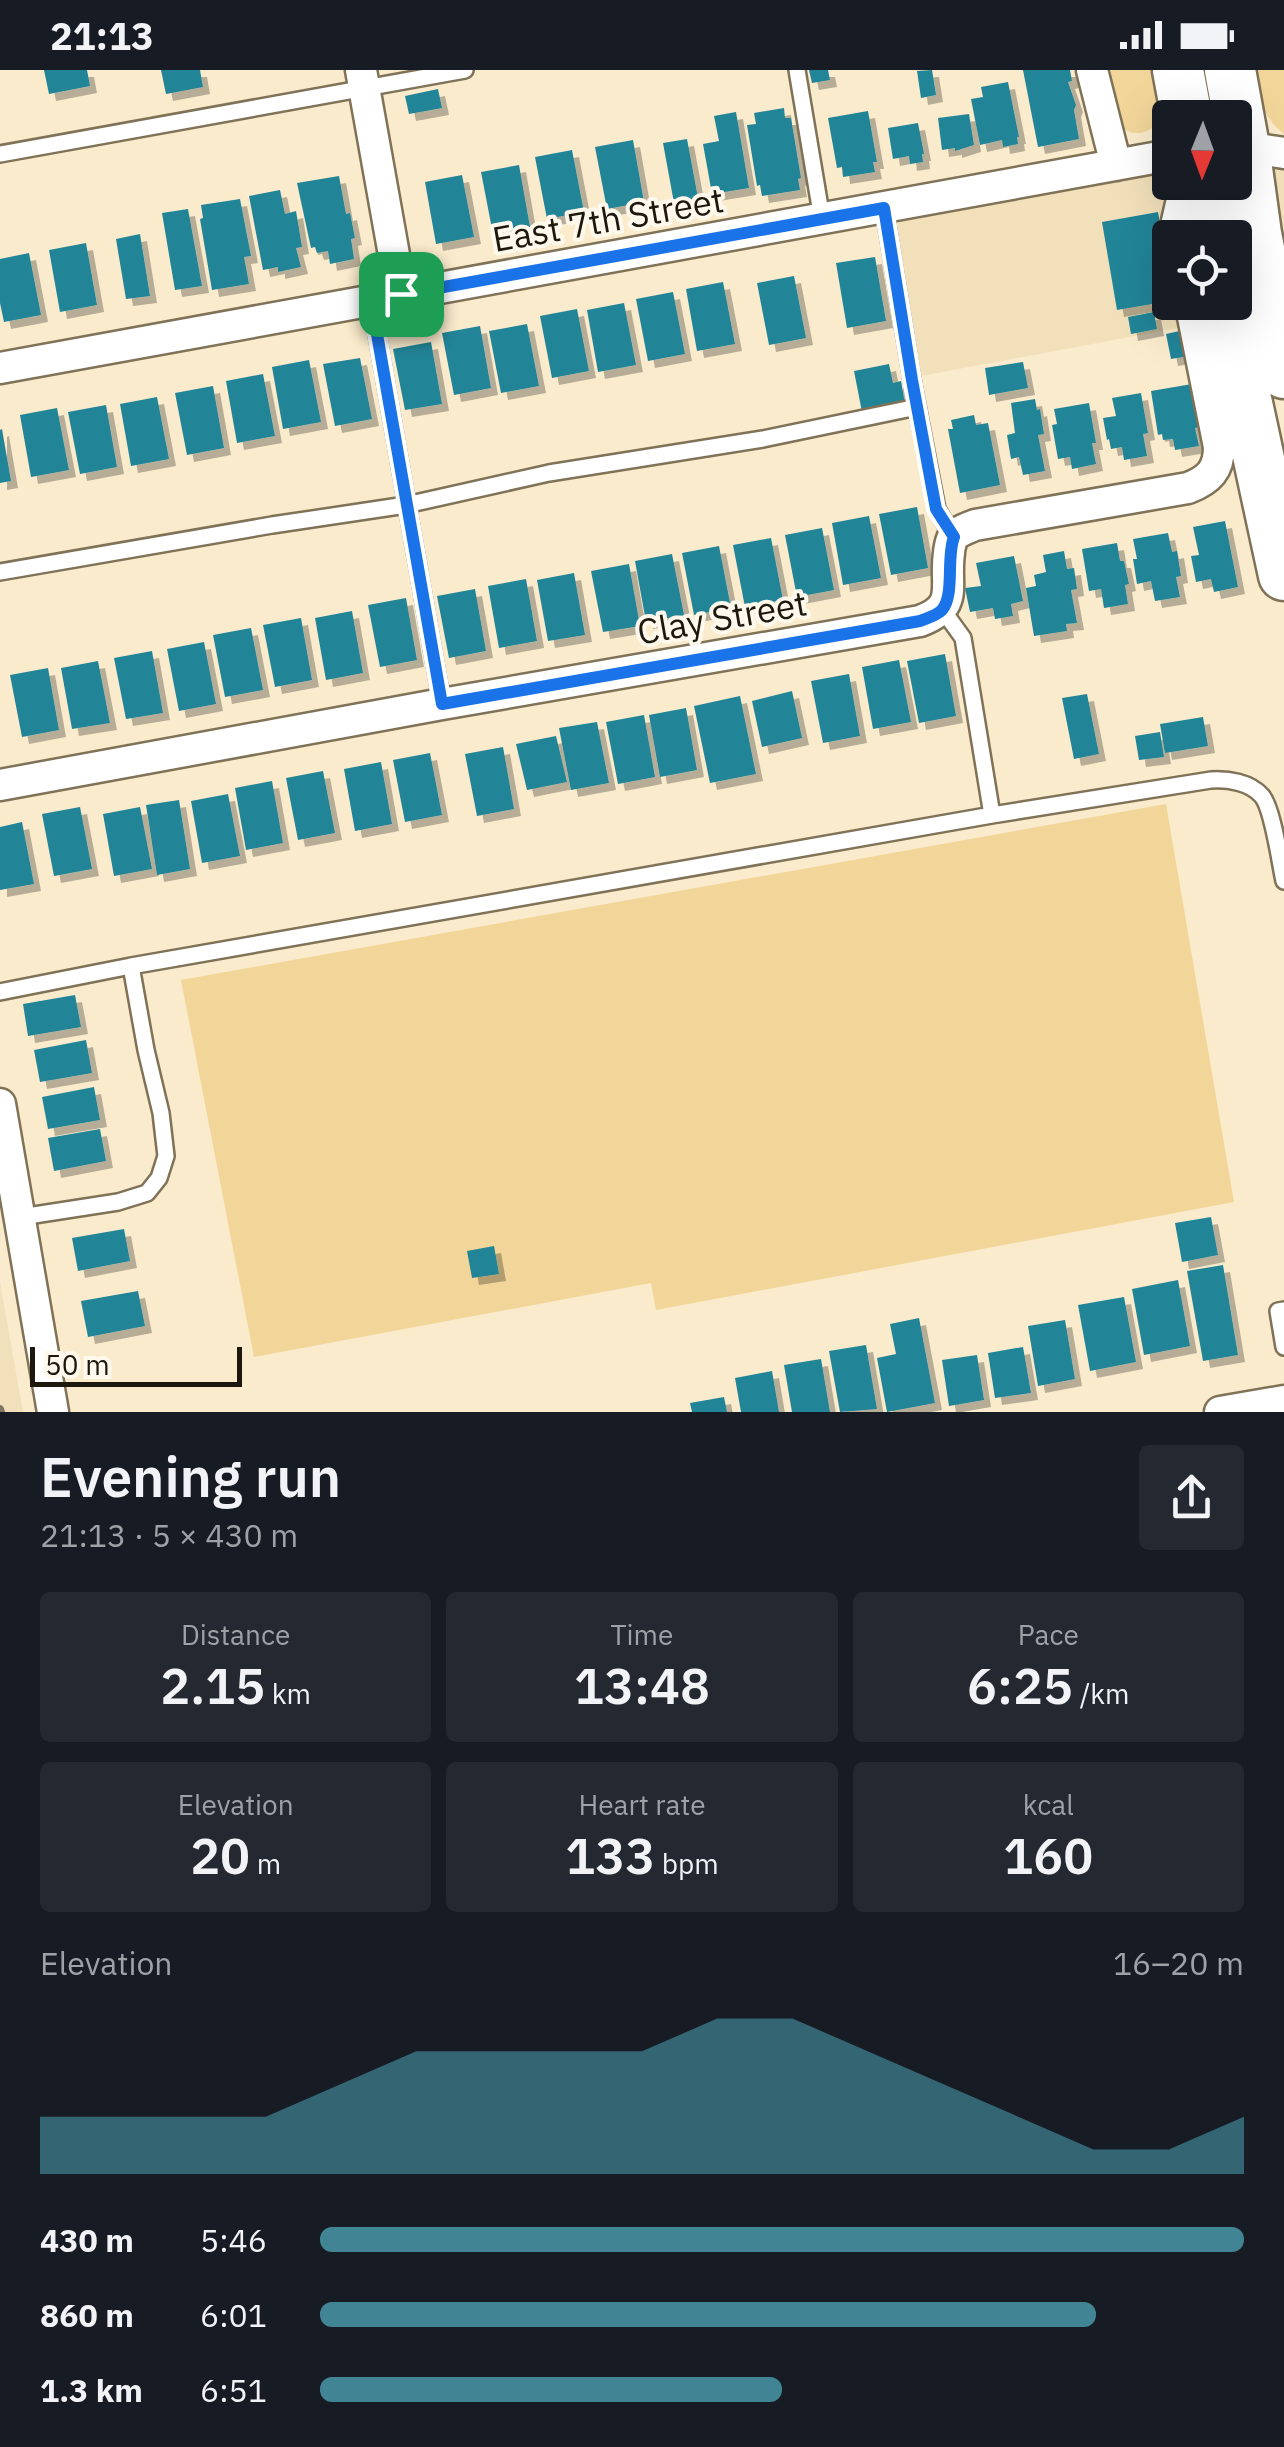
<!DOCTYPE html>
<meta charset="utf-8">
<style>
body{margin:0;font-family:"IBM Plex Sans",sans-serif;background:#242831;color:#f1f3f6;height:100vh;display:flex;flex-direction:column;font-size:38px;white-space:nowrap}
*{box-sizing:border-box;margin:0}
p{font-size:32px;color:#9ea1a6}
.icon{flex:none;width:55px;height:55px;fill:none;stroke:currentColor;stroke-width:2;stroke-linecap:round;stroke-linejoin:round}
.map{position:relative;height:1342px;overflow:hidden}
.drawer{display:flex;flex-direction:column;background:#171b24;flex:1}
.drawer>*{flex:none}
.needle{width:65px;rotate:181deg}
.tools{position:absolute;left:1152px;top:30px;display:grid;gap:20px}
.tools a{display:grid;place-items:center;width:100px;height:100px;border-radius:10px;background:#171b24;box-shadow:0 10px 40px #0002;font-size:50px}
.scale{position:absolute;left:30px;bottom:25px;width:212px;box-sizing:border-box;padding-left:10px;border:5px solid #1d180d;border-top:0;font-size:28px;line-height:35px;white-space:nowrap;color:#1d180d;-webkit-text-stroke:8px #fff9ed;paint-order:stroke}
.pin{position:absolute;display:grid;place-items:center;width:85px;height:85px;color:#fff;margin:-42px;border-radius:20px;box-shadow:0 5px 15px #0006}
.round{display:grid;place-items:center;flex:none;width:105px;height:105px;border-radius:10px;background:#242831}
.overview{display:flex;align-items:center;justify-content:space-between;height:170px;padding:0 40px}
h1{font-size:55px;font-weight:600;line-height:75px}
.figures{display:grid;grid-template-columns:repeat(3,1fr);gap:15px;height:170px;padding:10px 40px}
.figures div{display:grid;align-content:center;border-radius:10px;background:#242831;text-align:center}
.figures b{font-size:50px;font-weight:600}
.figures small{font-size:28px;font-weight:400}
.figures p{font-size:28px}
.chart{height:280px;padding:20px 40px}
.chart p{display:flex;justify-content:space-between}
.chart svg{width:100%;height:180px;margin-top:10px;fill:#418594;opacity:.7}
ul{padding:0 40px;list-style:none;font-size:32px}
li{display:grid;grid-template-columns:160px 120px 1fr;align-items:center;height:75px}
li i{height:25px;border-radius:12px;background:#418594}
.status{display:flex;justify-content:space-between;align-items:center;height:70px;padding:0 50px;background:#171b24;direction:ltr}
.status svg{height:28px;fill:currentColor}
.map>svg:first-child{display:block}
</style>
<div class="status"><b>21:13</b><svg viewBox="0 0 49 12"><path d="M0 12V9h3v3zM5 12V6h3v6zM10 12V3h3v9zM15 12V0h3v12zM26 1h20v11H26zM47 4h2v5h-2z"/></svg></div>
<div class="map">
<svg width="1284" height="1342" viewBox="0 0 1284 1342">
<defs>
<filter id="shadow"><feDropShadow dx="7" dy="7" stdDeviation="0" flood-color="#0004"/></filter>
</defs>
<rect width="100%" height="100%" fill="#faebcc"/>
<path fill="#f2e0ba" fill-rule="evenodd" d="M1284,88V238L921,306L890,151L1170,99V112H1235ZM1170,168H1235V232H1170Z
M0,1212L23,1342H0Z"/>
<path fill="#f2d699" d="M1108,0H1160C1162,10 1166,23 1165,34C1163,55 1143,71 1124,59Z
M1252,0H1284V64C1262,47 1259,26 1252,0Z
M1166,734L1234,1132L656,1240L651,1213L254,1287L181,910Z"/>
<path fill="#238497" filter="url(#shadow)" d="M44,0H87L90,16L49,24Z
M161,0H200L203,17L166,24Z
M809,0H828L830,10L812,13Z
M932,0L936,25L921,28L917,1Z
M1023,0H1070L1072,11L1068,12L1076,35L1074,40L1079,69L1038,77Z
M1008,12L1019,67H1017L1018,74L1003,77L1002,70L980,75L971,29L983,27L981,17Z
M438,19L442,38L409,44L405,26Z
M784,38L785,48H791L801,108L798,109L800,120L762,126L760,115L757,116L747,55L756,54L754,43Z
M868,41L877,92H873L875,102L843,107L842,97L837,98L828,48Z
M736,42L749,118L712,124L703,74L719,71L714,46Z
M969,44L974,75L955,81V78L942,80L938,48Z
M918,53L924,84H922L923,92L910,94L909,86L893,89L888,58Z
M687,69L698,128L674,133L663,73Z
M633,70L644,132L607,139L595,77Z
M572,80L584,142L547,149L535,87Z
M519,95L530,157L493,164L481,102Z
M462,105L474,167L436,174L425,112Z
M339,106L346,144L350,143L355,168L351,169L354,189L330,194L328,181L317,183L315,177L311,178L297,113Z
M280,120L285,144L296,141L302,177L296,178L301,197L278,202V197L263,200L249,126Z
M240,129L251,186L244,187L249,214L212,220L200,149L203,148L201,135Z
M188,139L202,216L175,220L162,143Z
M1158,142L1170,211V231L1117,240L1102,152Z
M140,164L150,226L126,229L116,169Z
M86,173L97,235L60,242L49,180Z
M29,183L41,245L4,252L0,233V189Z
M875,187L886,251L847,258L836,193Z
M794,206L806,268L769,275L757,213Z
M723,212L735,274L697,281L686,219Z
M673,222L685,284L648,291L636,229Z
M624,233L636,295L598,302L587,240Z
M577,239L589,301L552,308L540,246Z
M1154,242L1157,259L1131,264L1128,247Z
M527,254L539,316L501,323L489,261Z
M480,256L491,318L454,325L442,263Z
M1184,260L1189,286L1171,289L1166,264Z
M431,272L442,334L405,340L393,279Z
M360,288L372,349L335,356L323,294Z
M309,290L321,352L283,359L272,297Z
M1023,292L1028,318L989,325L985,298Z
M889,294L893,313L901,311L905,334L862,342L854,301Z
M263,304L275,366L237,373L226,311Z
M1192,314L1199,357L1195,358L1199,376L1175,380L1173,369L1163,370L1162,364L1158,365L1151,321Z
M213,316L224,378L187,385L175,323Z
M1141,323L1148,363L1143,364L1147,386L1124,390L1122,377L1111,379L1109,369L1107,370L1103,348L1116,346L1112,328Z
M157,327L169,389L131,396L120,334Z
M1035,329L1037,340L1040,339L1044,364L1038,365L1045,401L1023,405L1019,387L1011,389L1007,365L1015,363L1011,333Z
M1089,333L1096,373H1092L1096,394L1072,399L1070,387L1058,389L1052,355L1057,354L1054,339Z
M106,335L117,397L80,404L68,342Z
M57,338L69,400L31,407L20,345Z
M974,345L976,355L988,353L1000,415L960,423L948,359H953L951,350Z
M2,359L11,411L0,413V360Z
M917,437L928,498L891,505L879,444Z
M869,446L881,508L843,515L832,453Z
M1225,451L1238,517L1214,522L1211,509L1196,512L1191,486L1199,485L1193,457Z
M822,458L834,520L797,527L785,465Z
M1168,463L1172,482L1177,481L1181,506L1176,507L1180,527L1155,531L1151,511L1137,514L1133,489H1137L1133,469Z
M771,468L783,530L745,537L733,475Z
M1117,473L1120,491H1124L1129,514L1125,515L1128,534L1104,538L1101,519L1089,521L1082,479Z
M719,476L731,538L694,545L682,483Z
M1064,481L1067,499L1074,498L1077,519L1071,520L1077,553L1066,554L1067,561L1034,566L1026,518L1036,516L1034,505L1046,502L1043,485Z
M672,484L684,545L646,552L635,491Z
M1014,486L1023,531L1011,534L1013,546L995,549L993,538L970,542L965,518L981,516L976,493Z
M629,494L640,556L603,562L591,501Z
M574,503L585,565L548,571L537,510Z
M526,509L537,571L499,578L488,516Z
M475,519L486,581L449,588L437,526Z
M406,528L417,590L380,597L368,535Z
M352,541L363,603L326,610L315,548Z
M301,548L312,610L275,617L263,555Z
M251,558L263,620L225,627L213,565Z
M204,572L216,634L179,641L167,579Z
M152,581L163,643L126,649L114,588Z
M945,584L956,646L919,653L907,591Z
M899,590L911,652L873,659L862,597Z
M98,591L110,653L72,659L61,598Z
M48,598L59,660L22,667L10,605Z
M849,604L860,666L823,673L811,611Z
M792,621L802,668L762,677L752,631Z
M1087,624L1099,684L1074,689L1062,628Z
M740,626L756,704L710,713L694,636Z
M686,638L697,700L660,707L649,645Z
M644,645L655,707L618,714L606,652Z
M1203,647L1208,676L1165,683L1160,654Z
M597,652L609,713L571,720L559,658Z
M1160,662L1164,687L1139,690L1135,666Z
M556,666L567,712L527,720L516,674Z
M503,677L514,739L477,746L465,684Z
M430,683L442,745L405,752L393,690Z
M381,692L392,754L355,761L344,699Z
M323,701L335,763L298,770L286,708Z
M272,711L283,773L246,780L235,718Z
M228,724L240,786L202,793L191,731Z
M179,730L190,799L157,805L146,735Z
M80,737L92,799L54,806L42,744Z
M140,737L152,799L114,806L103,744Z
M22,752L34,814L0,820V757Z
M75,925L81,957L28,966L23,934Z
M86,970L92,1003L40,1012L34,980Z
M94,1017L100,1050L48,1059L42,1027Z
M100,1059L106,1091L54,1101L48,1068Z
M1211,1147L1218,1185L1182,1192L1175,1153Z
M124,1159L130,1191L78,1201L72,1168Z
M494,1176L499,1204L472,1208L467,1181Z
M1223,1195L1238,1285L1203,1291L1187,1201Z
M1178,1210L1190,1276L1144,1285L1132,1219Z
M138,1221L145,1256L88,1267L81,1231Z
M1124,1227L1136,1292L1090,1301L1078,1235Z
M919,1248L935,1333L887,1342L877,1288L896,1284L890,1254Z
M1065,1250L1075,1309L1038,1316L1028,1256Z
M866,1275L877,1339L840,1342L829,1281Z
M1023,1277L1031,1323L995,1328L988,1283Z
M977,1285L984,1330L949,1336L942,1290Z
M821,1289L830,1342H792L784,1295Z
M772,1301L779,1342H741L735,1308Z
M724,1327L727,1342H692L690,1333Z"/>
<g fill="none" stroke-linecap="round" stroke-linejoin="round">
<g stroke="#7f7257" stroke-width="20">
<path id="service" d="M797,0L822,149
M0,84L465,0
M884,138L912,310L937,439L953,467
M371,230L442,634
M0,502L272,455L406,435L549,403L763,369L917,337
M942,539L963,568L992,745
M0,922L131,896L992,745L1211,710C1228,709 1250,712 1262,726C1273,739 1280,793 1284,811
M21,1147L118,1132L147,1123L159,1108L166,1086L161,1043L146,980L131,896
M1284,1240L1278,1241L1284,1277"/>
</g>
<g stroke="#7f7257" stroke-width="35">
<path id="minor" d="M361,0L401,224
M1092,0L1116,95
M1235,78L1244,77L1284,83
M1177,168L1175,160L1186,112
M0,298L1170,85
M0,715L442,634L920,551C960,536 944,517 949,483C949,480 951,470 953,467C958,461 968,458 975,455L1188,418C1209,410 1219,400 1219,377L1190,232
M0,1034L53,1342
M1220,1342L1284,1331"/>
</g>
<g stroke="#7f7257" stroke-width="55">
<path id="primary" d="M1178,0L1187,48
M1230,0L1244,77L1256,164L1284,303
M1200,112L1211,168
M1225,232L1284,505"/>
</g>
<use href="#service" stroke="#fff" stroke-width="15"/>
<use href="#minor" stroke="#fff" stroke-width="30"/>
<use href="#primary" stroke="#fff" stroke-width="50"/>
<path stroke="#807763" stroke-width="8" d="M0,1339L1,1342"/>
</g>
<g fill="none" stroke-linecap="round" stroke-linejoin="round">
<g stroke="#fff" stroke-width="20">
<path id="route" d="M884,138L912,310L936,439L954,467C946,487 955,525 942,540C936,546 927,548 920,551L442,634L371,230Z"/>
</g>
<use href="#route" stroke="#1a73e8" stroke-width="12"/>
</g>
<g text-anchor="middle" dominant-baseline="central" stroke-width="8" stroke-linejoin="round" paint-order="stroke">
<g font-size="35" fill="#1d180d" stroke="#fff9ed">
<text transform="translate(608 149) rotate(-10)">East 7th Street</text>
<text transform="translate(722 547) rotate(-10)">Clay Street</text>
</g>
</g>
</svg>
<div class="tools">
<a><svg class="needle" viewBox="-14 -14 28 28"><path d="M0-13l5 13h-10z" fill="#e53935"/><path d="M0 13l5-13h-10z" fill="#9ea1a6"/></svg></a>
<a><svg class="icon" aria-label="locate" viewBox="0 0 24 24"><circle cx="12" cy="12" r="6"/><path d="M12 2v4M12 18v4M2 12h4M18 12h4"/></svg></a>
</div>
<div class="scale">50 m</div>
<div class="pin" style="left:401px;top:224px;background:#1e9e55"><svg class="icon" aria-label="arrive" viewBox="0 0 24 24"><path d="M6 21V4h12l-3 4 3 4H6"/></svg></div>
</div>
<section class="drawer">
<div class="overview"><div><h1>Evening run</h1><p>21:13 · 5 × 430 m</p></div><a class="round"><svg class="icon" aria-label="share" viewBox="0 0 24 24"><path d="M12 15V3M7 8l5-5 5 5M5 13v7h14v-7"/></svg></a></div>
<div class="figures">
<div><p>Distance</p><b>2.15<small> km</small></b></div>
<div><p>Time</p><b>13:48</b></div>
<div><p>Pace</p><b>6:25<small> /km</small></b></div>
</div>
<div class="figures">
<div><p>Elevation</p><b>20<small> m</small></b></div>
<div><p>Heart rate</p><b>133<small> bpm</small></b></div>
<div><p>kcal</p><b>160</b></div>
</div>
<div class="chart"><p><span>Elevation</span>16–20 m</p>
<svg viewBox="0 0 160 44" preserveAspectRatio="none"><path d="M0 44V30L10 30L20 30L30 30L40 22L50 14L60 14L70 14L80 14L90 6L100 6L110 14L120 22L130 30L140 38L150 38L160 30V44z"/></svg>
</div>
<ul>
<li><b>430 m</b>5:46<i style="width:100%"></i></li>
<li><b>860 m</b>6:01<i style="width:84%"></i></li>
<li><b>1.3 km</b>6:51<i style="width:50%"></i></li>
</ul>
</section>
